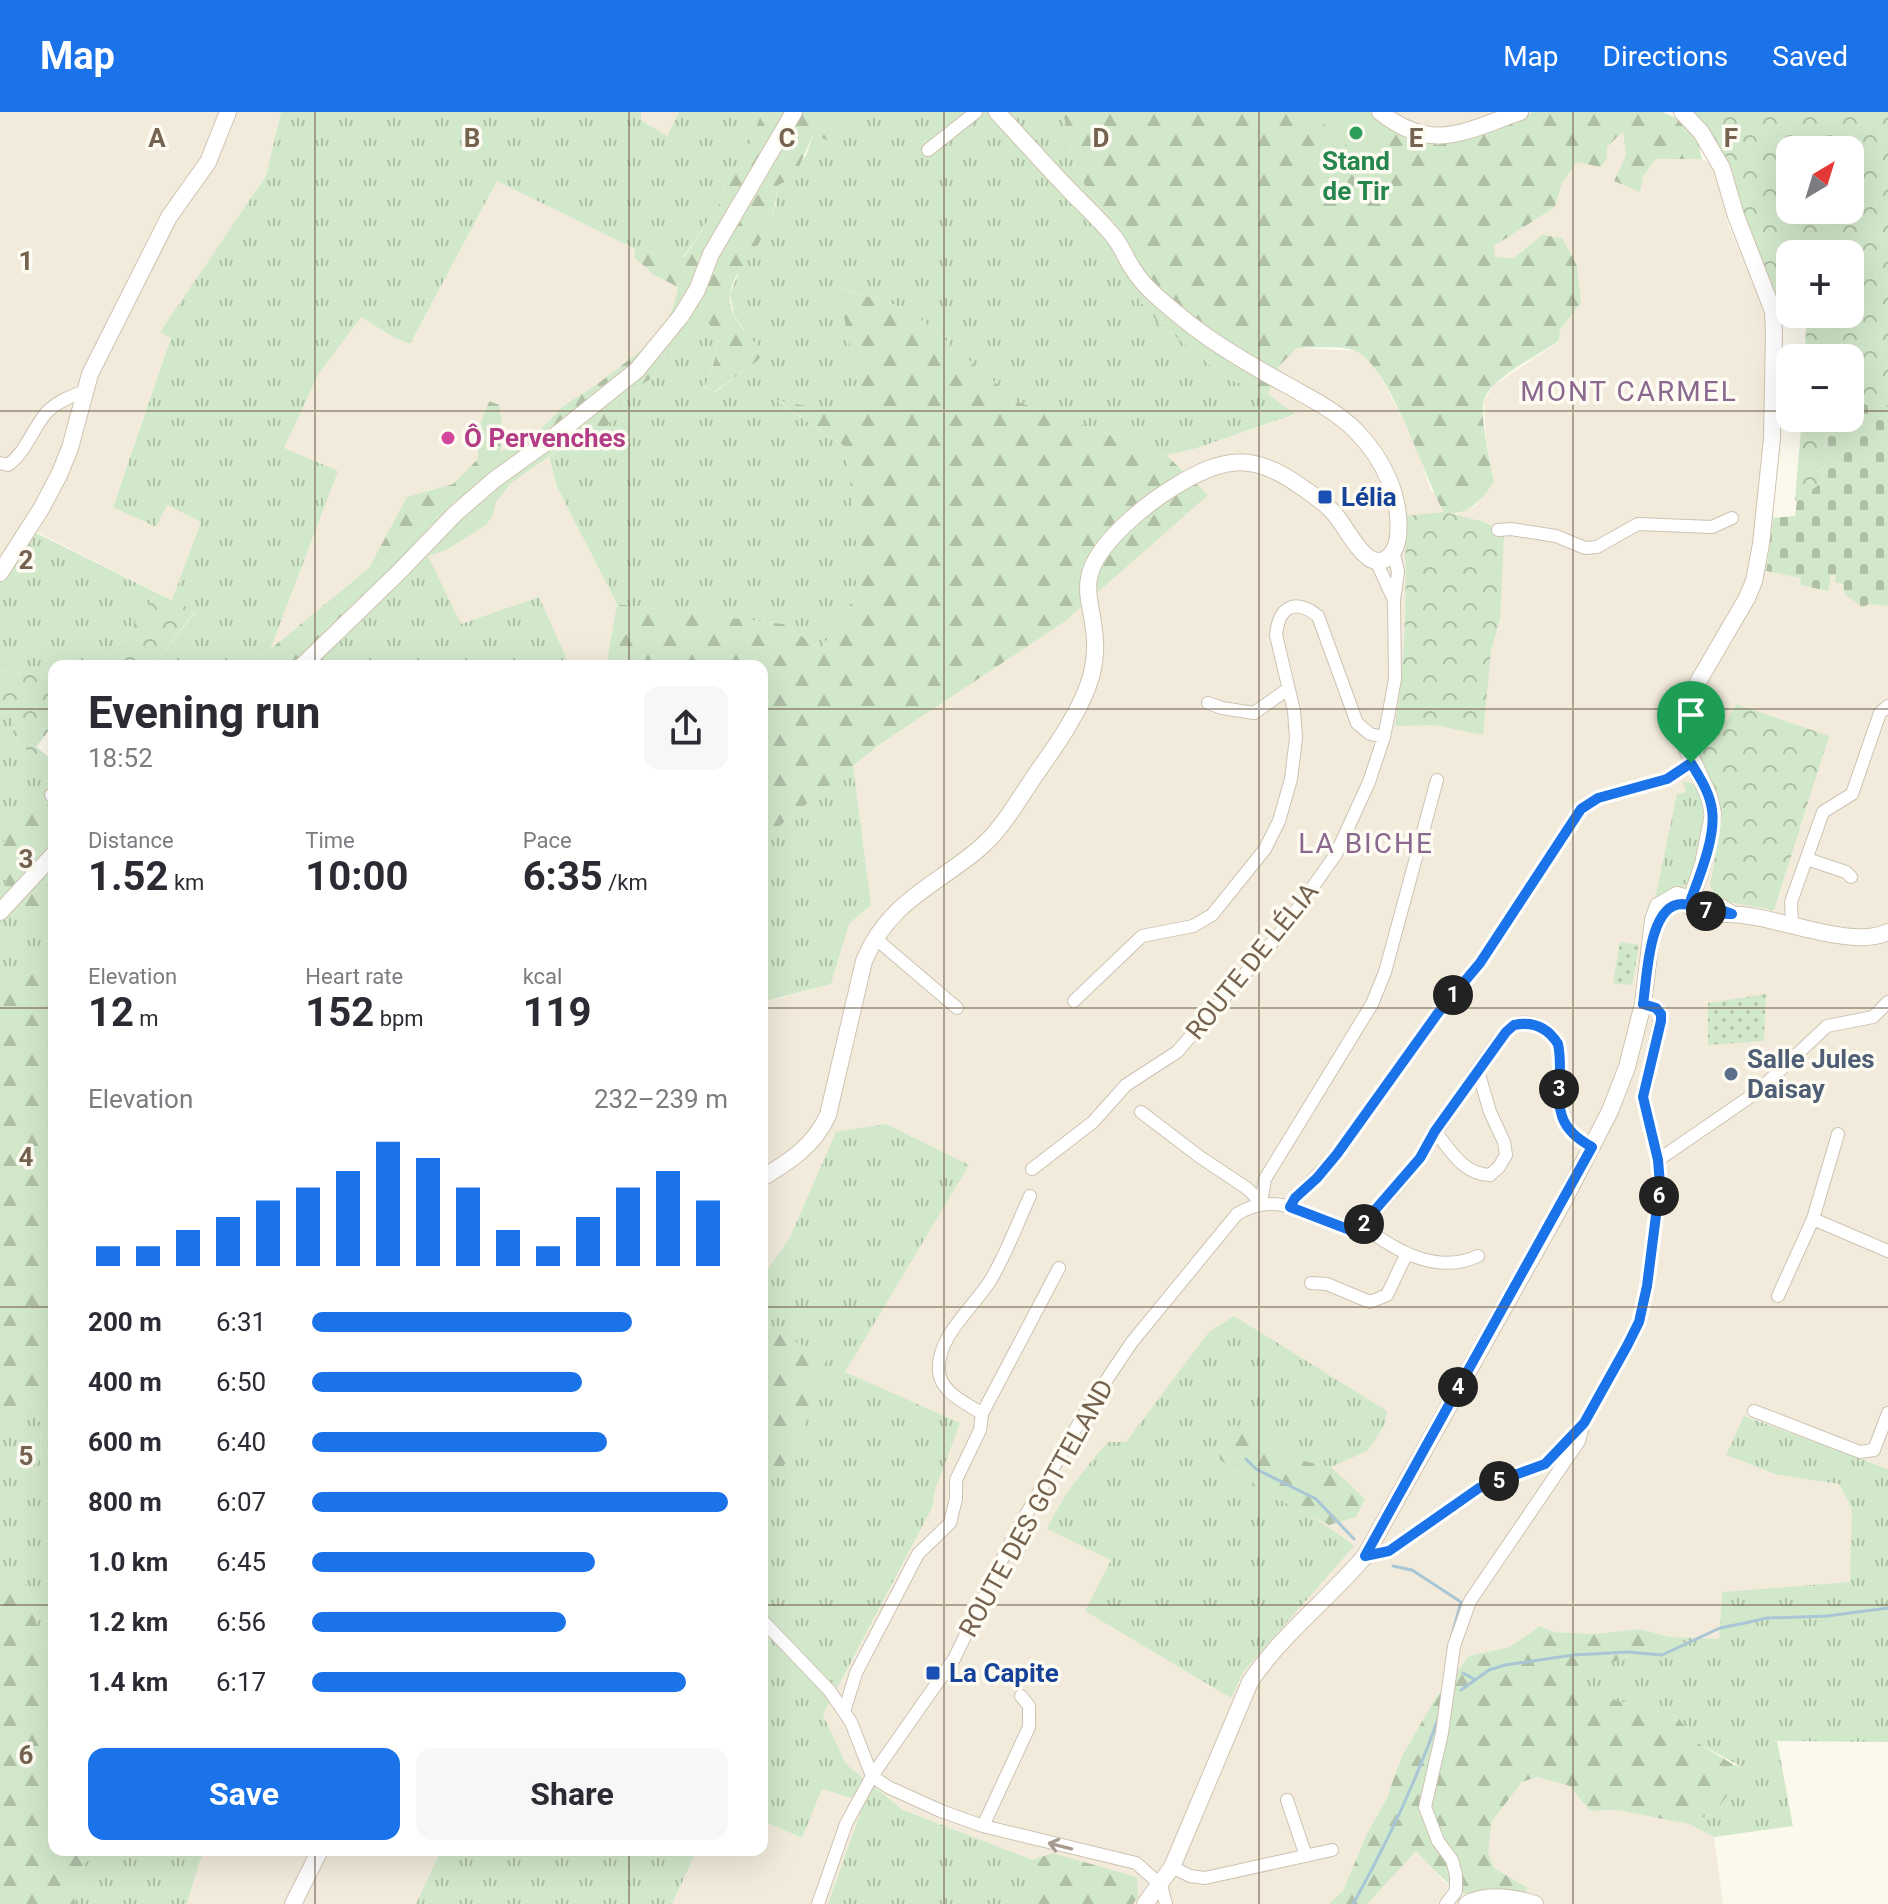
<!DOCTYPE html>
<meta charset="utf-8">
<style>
body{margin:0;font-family:Roboto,sans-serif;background:#f7f7f7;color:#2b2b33;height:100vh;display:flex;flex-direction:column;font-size:30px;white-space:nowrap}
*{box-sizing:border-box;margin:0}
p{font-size:26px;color:#7c7c81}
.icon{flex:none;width:44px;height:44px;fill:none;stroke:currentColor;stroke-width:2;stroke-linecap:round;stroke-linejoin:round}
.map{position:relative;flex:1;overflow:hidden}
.sheet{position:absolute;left:48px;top:548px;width:720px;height:1196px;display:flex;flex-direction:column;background:#fff;border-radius:16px;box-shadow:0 8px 32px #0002}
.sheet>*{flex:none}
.needle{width:52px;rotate:38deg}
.tools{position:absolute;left:1776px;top:24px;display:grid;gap:16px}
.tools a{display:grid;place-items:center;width:88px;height:88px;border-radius:16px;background:#fff;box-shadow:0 8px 32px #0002;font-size:40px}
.pin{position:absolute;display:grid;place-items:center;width:68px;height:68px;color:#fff;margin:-82px -34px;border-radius:50% 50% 50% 0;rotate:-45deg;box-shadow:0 0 8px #0007}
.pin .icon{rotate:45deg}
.km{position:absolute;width:40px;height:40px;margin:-20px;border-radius:50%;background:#222;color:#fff;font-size:22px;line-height:40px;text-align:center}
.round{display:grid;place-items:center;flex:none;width:84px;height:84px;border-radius:16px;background:#f7f7f7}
.summary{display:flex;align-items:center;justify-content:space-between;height:136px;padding:0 40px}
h1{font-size:44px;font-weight:700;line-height:60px}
.figures{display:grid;grid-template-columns:repeat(3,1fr);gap:12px;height:136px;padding:8px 40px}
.figures div{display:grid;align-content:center}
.figures b{font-size:40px;font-weight:700}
.figures small{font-size:22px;font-weight:400}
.figures p{font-size:22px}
.chart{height:224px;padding:16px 40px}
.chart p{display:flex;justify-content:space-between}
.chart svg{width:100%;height:144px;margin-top:8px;stroke:#1a73e8;stroke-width:6}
.action{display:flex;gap:16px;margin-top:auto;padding:16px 40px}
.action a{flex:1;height:92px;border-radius:16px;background:#1a73e8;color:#fff;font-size:32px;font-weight:700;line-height:92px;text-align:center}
.action a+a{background:#f7f7f7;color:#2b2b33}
ul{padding:0 40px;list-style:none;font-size:26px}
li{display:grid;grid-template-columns:128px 96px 1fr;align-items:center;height:60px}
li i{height:20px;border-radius:10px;background:#1a73e8}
header{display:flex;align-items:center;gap:48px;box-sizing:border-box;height:112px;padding:0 40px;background:#1a73e8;color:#fff}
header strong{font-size:38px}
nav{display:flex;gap:44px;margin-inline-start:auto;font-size:28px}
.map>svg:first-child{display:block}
</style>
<header>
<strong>Map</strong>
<nav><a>Map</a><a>Directions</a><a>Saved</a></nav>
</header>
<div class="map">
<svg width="1888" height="1792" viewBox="0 0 1888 1792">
<defs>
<pattern id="grass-tufts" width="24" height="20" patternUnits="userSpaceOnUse" patternTransform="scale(2)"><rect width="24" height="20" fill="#d2e8cb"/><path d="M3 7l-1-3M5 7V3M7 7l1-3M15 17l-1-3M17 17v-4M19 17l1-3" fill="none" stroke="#afc0a7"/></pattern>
<pattern id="forest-firs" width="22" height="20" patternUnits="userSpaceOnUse" patternTransform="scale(2)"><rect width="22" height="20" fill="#d2e8cb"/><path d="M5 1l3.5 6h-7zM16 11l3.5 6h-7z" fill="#afc0a7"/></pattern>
<pattern id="cemetery-stones" width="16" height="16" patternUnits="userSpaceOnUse" patternTransform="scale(2)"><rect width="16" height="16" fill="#d2e8cb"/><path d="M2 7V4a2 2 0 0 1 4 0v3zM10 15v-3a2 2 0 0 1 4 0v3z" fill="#afc0a7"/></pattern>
<pattern id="park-crowns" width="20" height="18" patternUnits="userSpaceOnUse" patternTransform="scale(2)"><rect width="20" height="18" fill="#d2e8cb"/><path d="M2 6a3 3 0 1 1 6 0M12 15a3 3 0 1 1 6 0" fill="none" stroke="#afc0a7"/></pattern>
<pattern id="garden-dots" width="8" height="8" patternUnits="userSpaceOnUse" patternTransform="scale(2)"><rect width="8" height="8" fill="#d2e8cb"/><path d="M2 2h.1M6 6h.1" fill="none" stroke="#afc0a7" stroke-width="1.8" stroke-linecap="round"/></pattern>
</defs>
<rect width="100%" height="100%" fill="#fbf8ec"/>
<path fill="#f2ebdb" d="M0,0H281L266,64L161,219L171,226L113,394L156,415L167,393L201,410L172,488L35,419L0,458Z
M641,0H679L667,24L641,8Z
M1380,0H1520L1430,24Z
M1624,18L1626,43L1614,69L1639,79L1643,65L1655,47H1702L1716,54L1728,113L1748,158L1771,193L1764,405L1766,458L1801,466L1800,473L1827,479L1831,462L1837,464L1846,482L1870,492L1888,494V1357L1745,1304L1778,1363L1839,1372L1852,1397L1851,1471L1722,1480L1719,1528L1670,1525L1640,1517L1595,1522L1554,1520L1540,1514L1510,1535L1469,1544L1435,1587L1402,1644L1386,1688L1417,1738L1443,1769L1465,1784L1481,1789L1476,1792H1033V1748L903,1698L846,1652L823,1603L932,1396L935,1378L845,1260L837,1020L790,1125L762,1165V891L831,872L849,812L871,793L853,653L880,632L1102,393L1166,343L1194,337L1294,303L1268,282L1279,254L1297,236L1357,239L1375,254L1417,334L1430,377L1456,403L1475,394L1494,370L1486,326L1484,289L1494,273L1559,230L1560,218L1581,191L1542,123L1514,146L1494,145V134L1555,95L1562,71L1577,50L1606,35Z
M497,69L635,137L636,146L654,163L678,175L674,193L661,223L596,273L563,294L541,317L557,375L617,492L606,554H570L538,485L461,513L369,456L270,538L337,359L283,337L318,263L361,205L393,225L410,232Z
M1537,1665L1571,1674L1590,1699L1617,1698L1689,1712L1714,1725L1723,1792H1526L1527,1775L1494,1756L1487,1740L1492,1709L1522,1670Z
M822,1677L864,1690L828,1792H672L697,1738H762V1709L802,1726Z
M205,1738H441L416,1792H187L199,1751Z"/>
<path fill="url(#grass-tufts)" d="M281,0H641V8L667,24L679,0H762L743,49L725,67L722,88L684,144L667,149L646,138L635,137L497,69L410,232L393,225L361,205L318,263L284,336L338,359L270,538L250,554H154L195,500L172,488L201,410L167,393L156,415L113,395L171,226L160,220L266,64Z
M836,0H1062L1069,21L1074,56L1099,94L1122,118L1114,158L1157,209L1226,266L1268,282L1295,302L1194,337L1166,343L1018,290L910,198L839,175L865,306L778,290L844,334L856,407V484L821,537L783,512L617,492L557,375L549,345L588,317L619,287L649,268L702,204C728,228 714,247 705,275L715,280L756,250L764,240L748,224L734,203L730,182L741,155L757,135L768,113L776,92L778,73L806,44L816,15L829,28Z
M34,420L157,481L102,554H54V566L0,559V470Z
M428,444L461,512L539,485L570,554H313Z
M0,600L15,601L13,622L21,634L54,656C54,681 24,712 5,726L21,803L54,792V851L0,875Z
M853,653L871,793L849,812L831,872L762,890V724L777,716Z
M1683,669C1692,671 1699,673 1702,682C1709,702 1699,757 1686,772C1678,781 1663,785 1654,792L1677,682L1686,680Z
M886,1012L969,1053L845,1260L960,1311L935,1378L932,1396L823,1603L846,1652L903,1698L1033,1748V1787L1028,1792H828L864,1690L822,1677L802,1726L762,1709V1366L766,1368L827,1247L762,1212V1165L790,1125L836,1020Z
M1234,1204L1387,1299L1384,1314L1367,1339L1331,1355L1299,1348L1251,1315L1219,1326L1221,1349C1263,1382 1313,1400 1354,1434L1243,1560L1231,1586L1085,1499L1111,1448L1047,1417C1062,1384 1084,1357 1108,1330H1126L1209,1220Z
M28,1285L41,1312L40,1353L54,1356V1547L39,1521L24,1464L0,1474V1304Z
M1744,1304L1888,1357V1630L1777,1629L1793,1714L1714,1725L1689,1712L1716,1699L1740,1654L1696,1630L1678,1605L1566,1575L1598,1557L1670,1525L1719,1527L1722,1480L1850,1470L1852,1397L1839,1372L1778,1363L1726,1343Z
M96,1738H205L199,1751L187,1792H76L69,1772Z
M441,1738H697L672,1792H416Z"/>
<path fill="url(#forest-firs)" d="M762,0H836L829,29L820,25L816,16L794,66L778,73C776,95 769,114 758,133C750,148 732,163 730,182C727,205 750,226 765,240L756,250L714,280L705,274C715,248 727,226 702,205L649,268L619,287L621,299L605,316L588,317L511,371L496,390L492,405L486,413L446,438L428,444L313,554H250L369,456L407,385L453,372L478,347V318L489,289L499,293L502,311L501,340L541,317L563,294L596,273L661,223L674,193L678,175L654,163L635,146V137L646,138L667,149L685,144L722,88L725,67L743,49Z
M1062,0H1384L1416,24L1438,33L1483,20L1533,0H1662L1683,9L1698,30L1702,47H1655L1643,65L1640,80L1614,69L1626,43L1623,19L1607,35V46L1600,55L1577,50L1562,71L1555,95L1494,134L1495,145L1514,146L1542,123L1562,126L1577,154L1581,191L1560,218L1559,229C1540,242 1491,266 1484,288C1479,305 1491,352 1494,370C1480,388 1468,406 1444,400C1424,366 1390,250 1353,238C1336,233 1315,236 1297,236L1279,254L1268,282L1226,266L1157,209L1114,158L1122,118L1099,94L1074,56L1069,21Z
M838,175L910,198L1018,290L1166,343L1208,383L1064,510L880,632L777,716L762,724V601L765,597L762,596V554H606L617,492L783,512L821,537L856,484V407L844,334L776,288L865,306Z
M54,668V792L22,803L7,775L1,739L5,726L32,700Z
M54,851V1356L40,1354L41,1312L28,1285L0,1304V875Z
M762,1212L827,1246L790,1348L766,1368L762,1366Z
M1231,1313L1251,1315L1299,1348L1331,1355L1365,1387L1356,1405L1329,1413L1272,1384L1220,1348L1219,1326Z
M24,1464L39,1521L54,1547V1738H96L69,1772L76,1792H0V1474Z
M1540,1514L1554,1520L1595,1522L1640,1517L1670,1525L1598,1557L1567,1575L1678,1605L1696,1630L1734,1653L1740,1654L1731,1678L1716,1699L1689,1712L1617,1698L1590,1699L1570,1674L1537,1665L1522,1670L1492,1709L1488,1740L1494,1756L1527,1775L1526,1792C1467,1792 1455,1781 1416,1739L1367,1792H1329L1343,1779L1367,1722L1386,1688L1402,1644L1435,1587L1469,1544L1510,1535Z
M1052,1741L1137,1765L1138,1785L1133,1792H1028L1033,1787V1748Z"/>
<path fill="url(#cemetery-stones)" d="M1850,289L1888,295V494L1870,492L1862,495L1845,482L1842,472L1835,470L1836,463H1831L1828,479L1800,473L1801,466L1766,459L1773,406L1795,404L1797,389L1822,370L1828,306H1850Z"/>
<path fill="url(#park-crowns)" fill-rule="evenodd" d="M1692,0H1888V295L1850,289V246H1805L1806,211L1782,198ZM1790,38H1850V98H1790ZM1790,142H1850V202H1790Z
M1802,306H1828L1822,370L1797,389L1795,388Z
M1444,400L1485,410L1504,423L1500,507L1491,539L1483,623L1435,613L1395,614C1407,545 1406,474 1405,404Z
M157,481L195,499L154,554H102Z
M0,559L54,566V612L36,635L54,649V656L21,634L13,622L15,601L0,600Z
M1736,592L1829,624L1774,798L1717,788L1710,773L1722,705L1716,677L1692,631L1700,595L1727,609Z"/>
<path fill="url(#garden-dots)" d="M1620,830L1639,833L1632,873L1613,871Z
M1766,882L1764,929L1708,933V891Z"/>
<path fill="#d2e8cb" d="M1311,0H1370L1385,14L1357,43Z"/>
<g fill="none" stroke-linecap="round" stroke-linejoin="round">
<path stroke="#a8c6d5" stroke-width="3" d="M1246,1347L1256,1357L1316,1387L1354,1427
M1393,1454L1412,1458L1461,1490L1452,1523
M1463,1561L1474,1567
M1461,1578L1489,1558L1505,1553L1573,1543L1628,1540L1662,1543L1720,1516L1745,1511L1767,1506L1827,1504L1888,1496
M1353,1792C1386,1733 1416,1670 1438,1607"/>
<g stroke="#cdc2b2" stroke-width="14">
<path id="street" d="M928,38L976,0
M0,351L8,353C26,340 32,318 46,301C56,290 71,284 85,279
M1498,418L1511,417L1556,424L1585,436L1597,435L1638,412L1712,415L1732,406
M1376,449L1394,488
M1208,591L1222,596L1254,601L1288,577
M51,683L54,686
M1807,747L1846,760L1851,765
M1792,813L1791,790L1823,700L1852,682L1880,601L1888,594
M875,826L957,896
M1074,889L1142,824L1193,814L1212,803L1265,737L1279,709L1291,667L1296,626L1294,599L1276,523C1279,494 1295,486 1318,504L1357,611L1370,622L1384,625
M1141,1000L1200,1045L1248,1077L1261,1091
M1435,1019C1451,1039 1463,1062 1490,1063L1499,1055L1506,1043L1504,1030L1490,1000L1478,959
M1658,1048L1757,980L1827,914L1873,905L1888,890
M1032,1057L1093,1010L1126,973L1177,940L1281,820L1336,742L1369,670L1384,625L1389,600L1395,567L1394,488L1398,460L1394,442
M1261,1091L1265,1067L1372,892L1385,860L1437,668
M1290,1095L1295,1086L1337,1042L1438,901L1480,851L1581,697L1598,686L1667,667L1691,651
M1813,1107L1888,1139
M1362,1113C1395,1139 1437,1163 1478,1144
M1311,1171L1327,1172L1370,1190L1387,1183L1407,1141
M1778,1184L1813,1107L1838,1022
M1754,1299L1860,1340L1874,1338L1888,1301
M982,1302L1059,1156
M1365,1444L1389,1439L1479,1376L1545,1352L1584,1311L1627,1234L1639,1210L1647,1174L1660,1072L1658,1048L1643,985L1661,902L1656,896L1643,892
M762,1508L829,1578L851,1610L872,1664L888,1675L941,1699L983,1714L1136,1751L1161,1773L1166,1792
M844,1600L856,1561L918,1442L950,1411L956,1387V1368L980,1318L982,1302C967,1291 941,1281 939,1260C936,1225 973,1196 990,1169C1006,1143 1017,1112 1030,1084
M1287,1688L1306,1744
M983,1714L1029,1615V1594L1021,1584
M1172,1755L1190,1764L1205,1766L1332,1738
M818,1792L846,1712L872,1664L954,1547L1012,1427L1089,1294L1132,1230L1237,1102C1280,1076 1308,1107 1350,1118L1362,1113C1382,1092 1402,1071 1419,1047C1435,1025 1497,919 1516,912C1533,906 1550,919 1558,932C1566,976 1542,1008 1592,1035
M1446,1792L1456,1779V1763L1452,1748L1438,1729L1425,1695L1442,1621L1454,1534L1470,1489L1579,1329L1584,1311"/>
</g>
<g stroke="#cfc3b0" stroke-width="18">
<path id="secondary" d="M1380,0C1432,41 1463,20 1520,0
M1682,0L1701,20L1722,56L1736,104L1773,199L1774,221L1772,327L1761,432L1754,469L1747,486L1698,570L1686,612L1685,632L1709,684L1713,702L1703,752L1689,794
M0,461L41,397L59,363L70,336L90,262L169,105L208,50L228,0
M302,554L399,460L456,401L494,368L551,327L637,258L681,204L697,178L711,142L794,0
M0,800L54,742
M1724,802C1769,800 1849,839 1888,820
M762,1066C790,1049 814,1034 828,1003L864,849C888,790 935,774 980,736C1002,717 1017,690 1034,665C1046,647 1060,629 1071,609C1090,577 1100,548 1093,511C1091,496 1086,481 1089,466C1095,432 1146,392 1174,375C1224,344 1254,340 1303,376C1313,383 1324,390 1332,399C1345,413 1354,435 1369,446C1385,456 1396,440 1398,425C1402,385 1383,346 1355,318C1336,299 1310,286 1287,273C1252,254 1217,234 1186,209C1168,194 1145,177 1133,157C1126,147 1122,135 1114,125C1102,110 1087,96 1073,82C1047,55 1022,27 997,0
M293,1792L320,1738
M1145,1792L1172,1755L1250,1570C1281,1523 1329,1487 1365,1444L1563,1090L1610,999L1627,955L1643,892L1653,808L1658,794L1677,783L1720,795L1732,802
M1467,1792C1486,1781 1515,1786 1535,1792"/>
</g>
<use href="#street" stroke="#fff" stroke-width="12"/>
<use href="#secondary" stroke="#fff" stroke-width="16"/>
</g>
<defs><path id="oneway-shaft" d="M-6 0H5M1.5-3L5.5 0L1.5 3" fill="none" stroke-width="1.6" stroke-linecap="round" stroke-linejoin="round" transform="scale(2)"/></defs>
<use stroke="#a59a8d" href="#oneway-shaft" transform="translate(1060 1734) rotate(-166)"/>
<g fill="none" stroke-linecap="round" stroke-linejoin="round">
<g stroke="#fff" stroke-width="16">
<path id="route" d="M1691,651C1700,666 1710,681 1712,698C1716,724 1700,763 1691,787L1732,802C1714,803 1699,793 1682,792C1648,792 1647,868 1643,892L1656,896L1661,902V909L1643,985L1658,1048L1660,1072L1647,1174L1639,1210L1627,1234L1584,1311L1545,1352L1479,1376L1389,1439L1365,1444L1592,1035C1541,1008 1567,975 1558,932C1548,916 1533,909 1514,913L1506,920L1435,1019L1420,1046L1362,1113L1350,1118L1290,1095L1295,1086L1317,1066L1337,1042L1438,901L1480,851L1581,697L1598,686L1667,667Z"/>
</g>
<use href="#route" stroke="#1a73e8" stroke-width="10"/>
</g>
<path fill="none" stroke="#756350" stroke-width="2" stroke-opacity="0.55" d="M315,0V554M629,0V554M944,0V1792M1259,0V1792M1573,0V1792M0,299H1790M1850,299H1888M0,597H54M762,597H1888M0,896H54M762,896H1888M0,1195H54M762,1195H1888M0,1493H54M762,1493H1888M315,1738V1792M629,1738V1792"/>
<circle fill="#2e9e5b" stroke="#fefbf2" stroke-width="3" cx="1356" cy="21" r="8"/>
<circle fill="#d1479c" stroke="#fefbf2" stroke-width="3" cx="448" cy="326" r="8"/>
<g fill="#1a4fb4" stroke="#fefbf2" stroke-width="3">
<rect x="1317" y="377" width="16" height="16" rx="4"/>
<rect x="925" y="1553" width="16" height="16" rx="4"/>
</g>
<circle fill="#5c6f8a" stroke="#fefbf2" stroke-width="3" cx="1731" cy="962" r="8"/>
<g text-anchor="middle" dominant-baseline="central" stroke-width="7" stroke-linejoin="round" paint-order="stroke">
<g font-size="26" font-weight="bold" fill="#27864d" stroke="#fefbf2">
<text x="1356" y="49">Stand<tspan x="1356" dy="30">de Tir</tspan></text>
</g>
<g font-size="26" font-weight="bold" fill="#b23c85" stroke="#fefbf2" text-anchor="start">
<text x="464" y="326">Ô Pervenches</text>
</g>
<g font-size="26" font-weight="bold" fill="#164399" stroke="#fefbf2" text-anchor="start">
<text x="1341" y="385">Lélia</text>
<text x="949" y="1561">La Capite</text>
</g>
<g font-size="26" fill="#756350" stroke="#fefbf2">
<text transform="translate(1252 849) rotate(-51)">ROUTE DE LÉLIA</text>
<text transform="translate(1036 1396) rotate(-61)">ROUTE DES GOTTELAND</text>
</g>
<g font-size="26" font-weight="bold" fill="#4e5e75" stroke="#fefbf2" text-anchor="start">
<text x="1747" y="947">Salle Jules<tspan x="1747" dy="30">Daisay</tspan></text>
</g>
<g font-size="28" letter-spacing="2" fill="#8a6890" stroke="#fefbf2">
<text x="1629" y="279">MONT CARMEL</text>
<text x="1366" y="731">LA BICHE</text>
</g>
</g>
<g font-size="26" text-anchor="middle" font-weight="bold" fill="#756350" stroke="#fefbf2" stroke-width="7" stroke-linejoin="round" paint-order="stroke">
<text x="157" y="35">A</text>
<text x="472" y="35">B</text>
<text x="787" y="35">C</text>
<text x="1101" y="35">D</text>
<text x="1416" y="35">E</text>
<text x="1731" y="35">F</text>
<text x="26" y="158">1</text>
<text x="26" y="457">2</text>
<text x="26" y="756">3</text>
<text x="26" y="1054">4</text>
<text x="26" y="1353">5</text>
<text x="26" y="1652">6</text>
</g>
</svg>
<div class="tools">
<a><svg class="needle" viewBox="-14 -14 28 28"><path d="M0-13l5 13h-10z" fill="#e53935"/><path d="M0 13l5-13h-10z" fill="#7c7c81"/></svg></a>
<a>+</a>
<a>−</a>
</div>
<div class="pin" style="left:1691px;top:651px;background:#1e9e55"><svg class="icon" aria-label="arrive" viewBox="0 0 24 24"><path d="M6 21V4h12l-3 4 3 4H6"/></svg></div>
<b class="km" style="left:1453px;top:883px">1</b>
<b class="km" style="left:1364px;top:1112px">2</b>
<b class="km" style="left:1559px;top:977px">3</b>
<b class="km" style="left:1458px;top:1275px">4</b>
<b class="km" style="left:1499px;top:1369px">5</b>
<b class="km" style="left:1659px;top:1084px">6</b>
<b class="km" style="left:1706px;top:799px">7</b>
<section class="sheet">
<div class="summary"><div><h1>Evening run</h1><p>18:52</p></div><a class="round"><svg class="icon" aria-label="share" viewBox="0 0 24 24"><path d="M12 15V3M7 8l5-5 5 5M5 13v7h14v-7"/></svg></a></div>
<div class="figures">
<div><p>Distance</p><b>1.52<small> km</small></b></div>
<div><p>Time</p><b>10:00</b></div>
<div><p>Pace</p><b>6:35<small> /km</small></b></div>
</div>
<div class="figures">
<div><p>Elevation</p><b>12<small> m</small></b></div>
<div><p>Heart rate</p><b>152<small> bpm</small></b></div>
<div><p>kcal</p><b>119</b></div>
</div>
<div class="chart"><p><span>Elevation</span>232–239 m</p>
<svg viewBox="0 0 160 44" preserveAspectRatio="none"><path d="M5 44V38M15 44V38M25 44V33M35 44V29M45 44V24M55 44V20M65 44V15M75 44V6M85 44V11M95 44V20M105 44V33M115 44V38M125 44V29M135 44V20M145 44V15M155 44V24"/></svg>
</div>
<ul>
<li><b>200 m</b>6:31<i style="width:77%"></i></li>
<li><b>400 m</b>6:50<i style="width:65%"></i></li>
<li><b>600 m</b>6:40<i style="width:71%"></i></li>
<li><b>800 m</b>6:07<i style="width:100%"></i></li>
<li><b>1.0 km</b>6:45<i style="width:68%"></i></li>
<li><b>1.2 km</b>6:56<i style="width:61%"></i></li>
<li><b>1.4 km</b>6:17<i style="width:90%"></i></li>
</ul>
<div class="action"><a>Save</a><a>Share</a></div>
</section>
</div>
